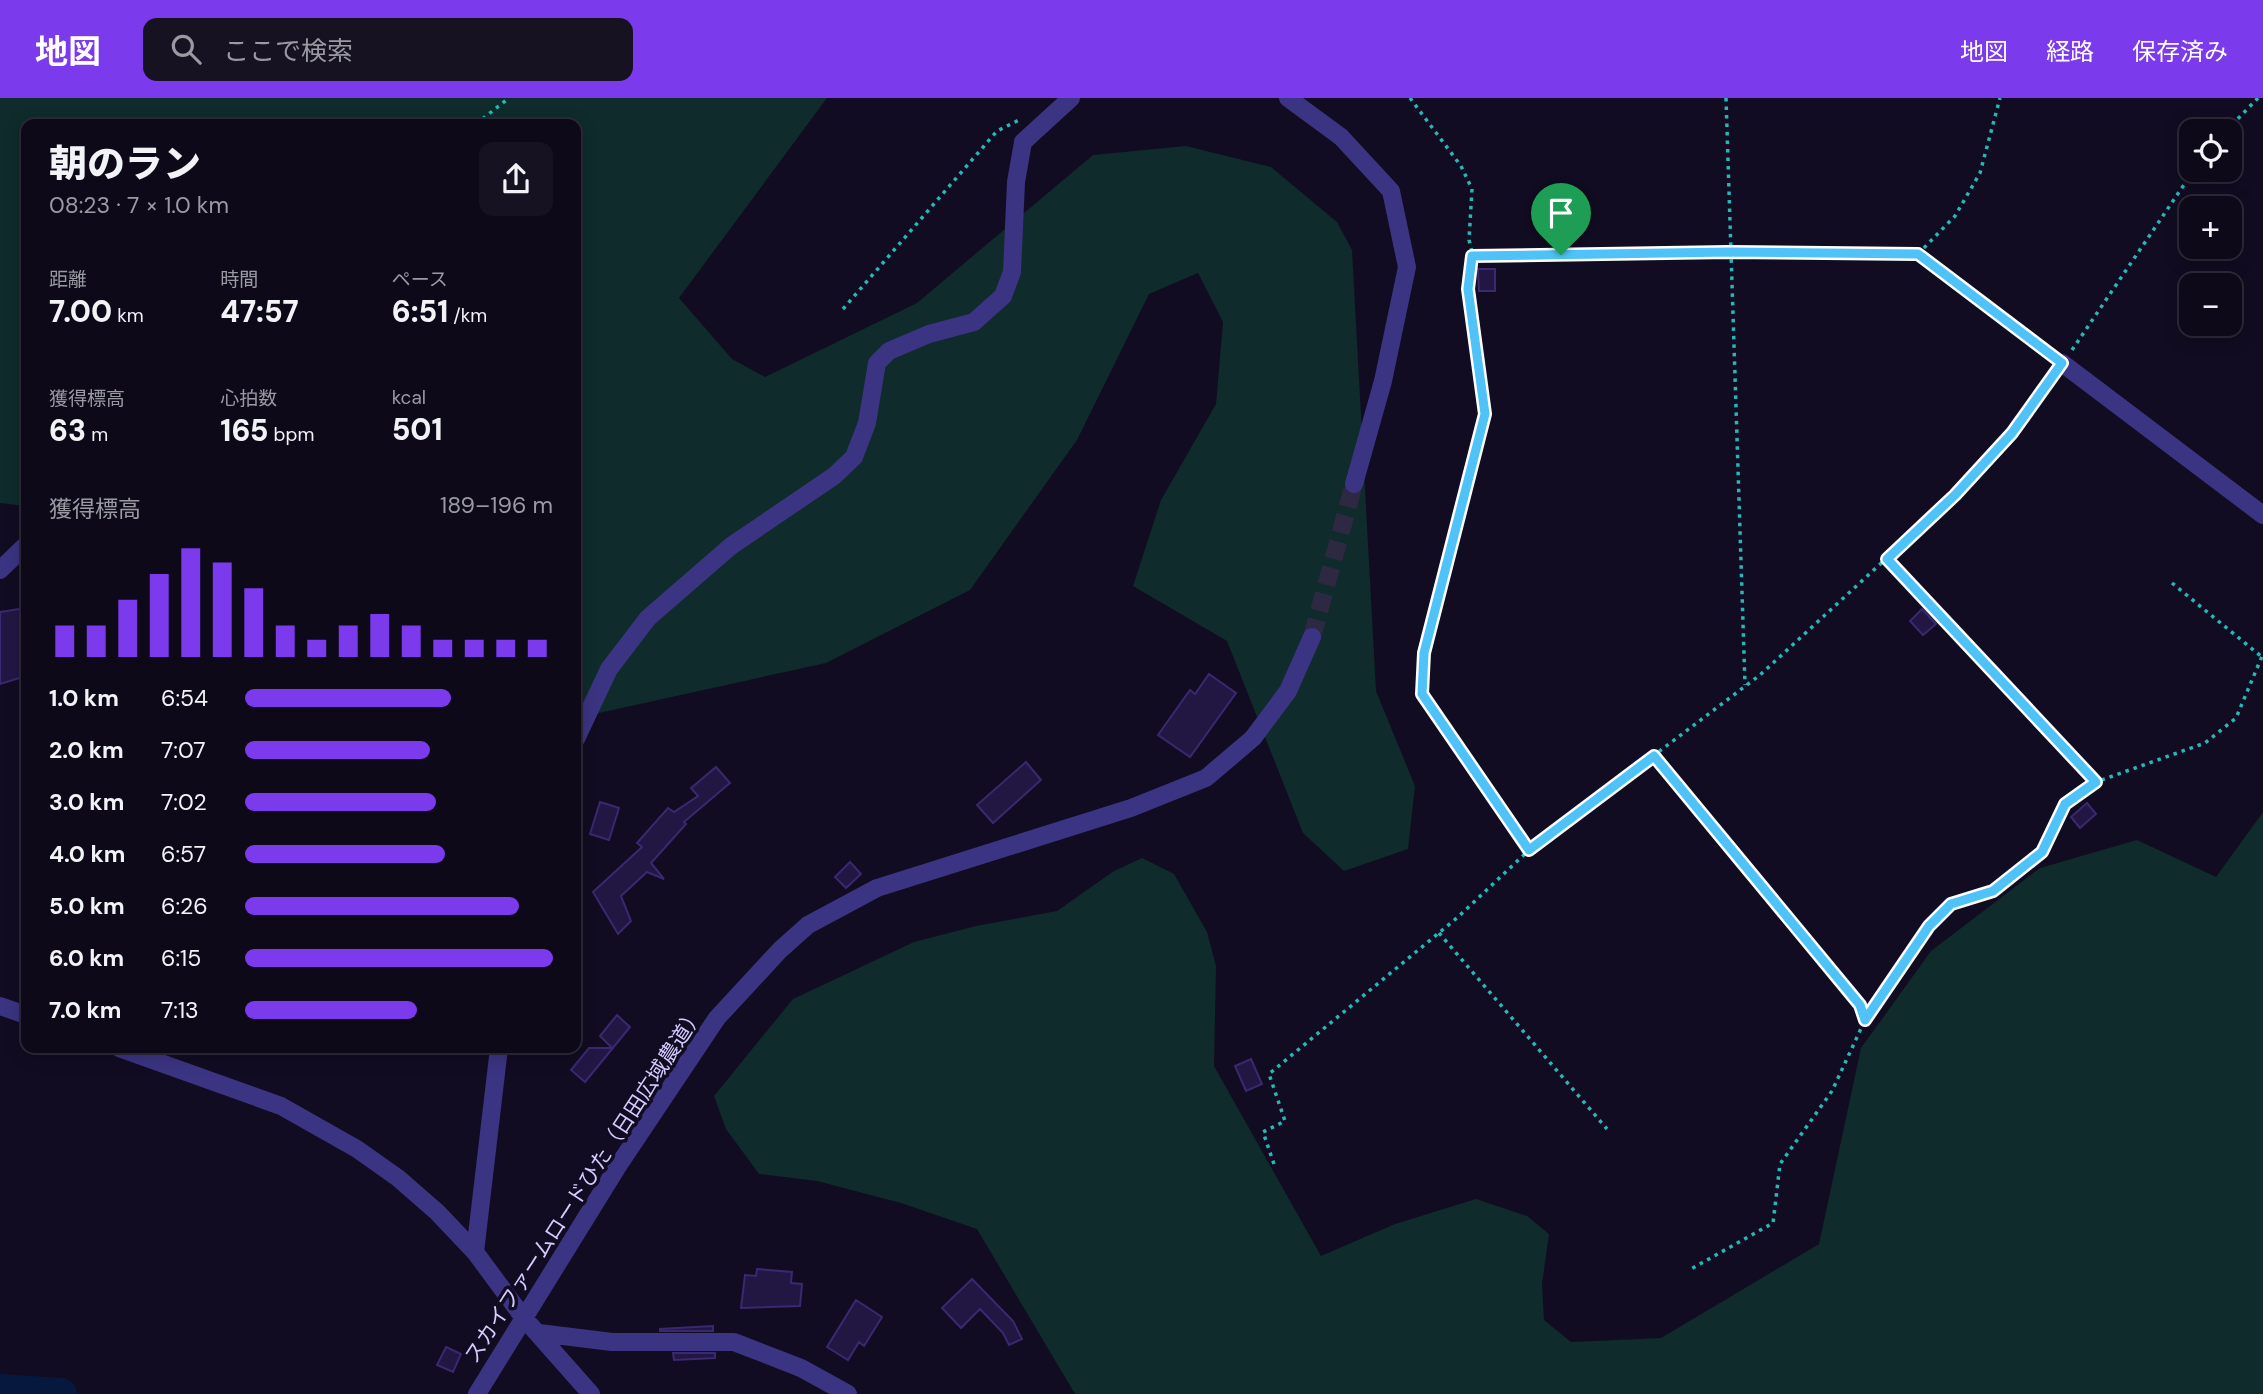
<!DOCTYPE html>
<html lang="ja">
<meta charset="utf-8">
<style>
body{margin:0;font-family:"DM Sans","Noto Sans JP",sans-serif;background:#161222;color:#f1f3f6;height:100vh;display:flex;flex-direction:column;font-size:26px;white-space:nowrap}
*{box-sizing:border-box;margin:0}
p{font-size:23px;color:#9a9aa2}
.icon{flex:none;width:38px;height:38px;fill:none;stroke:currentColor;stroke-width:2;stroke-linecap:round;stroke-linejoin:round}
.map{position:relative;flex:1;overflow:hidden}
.details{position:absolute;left:21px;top:21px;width:560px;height:934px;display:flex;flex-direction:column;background:#0d0919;border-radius:14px;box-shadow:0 4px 18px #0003,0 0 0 2px #2d2a38}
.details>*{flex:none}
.tools{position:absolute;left:2179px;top:21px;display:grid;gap:14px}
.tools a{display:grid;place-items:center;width:63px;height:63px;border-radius:14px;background:#0d0919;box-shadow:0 4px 18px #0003,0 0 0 2px #2d2a38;font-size:35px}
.pin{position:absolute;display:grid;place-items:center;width:60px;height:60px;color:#fff;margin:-72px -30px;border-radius:50% 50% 50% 0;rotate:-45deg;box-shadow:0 0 7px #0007}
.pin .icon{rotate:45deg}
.round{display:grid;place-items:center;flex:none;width:74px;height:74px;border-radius:14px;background:#161222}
.head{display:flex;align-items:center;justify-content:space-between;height:119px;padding:0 28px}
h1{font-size:38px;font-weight:800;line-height:52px}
.stats{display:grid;grid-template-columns:repeat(3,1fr);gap:10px;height:119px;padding:7px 28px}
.stats div{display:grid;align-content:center}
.stats b{font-size:30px;font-weight:800}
.stats small{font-size:19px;font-weight:400}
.stats p{font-size:19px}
.chart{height:196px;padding:14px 28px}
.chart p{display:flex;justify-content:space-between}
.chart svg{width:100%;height:126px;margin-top:7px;stroke:#7c3aed;stroke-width:6}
ul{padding:0 28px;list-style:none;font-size:23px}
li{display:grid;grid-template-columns:112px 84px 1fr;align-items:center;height:52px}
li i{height:18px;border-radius:9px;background:#7c3aed}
header{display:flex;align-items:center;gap:42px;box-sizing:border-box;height:98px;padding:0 35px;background:#7c3aed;color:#fff}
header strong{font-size:33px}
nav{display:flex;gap:38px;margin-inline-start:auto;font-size:24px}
.search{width:490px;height:63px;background:#161222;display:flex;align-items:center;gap:18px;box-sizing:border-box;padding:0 24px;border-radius:14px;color:#9a9aa2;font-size:26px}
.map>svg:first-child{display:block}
</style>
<header>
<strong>地図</strong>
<div class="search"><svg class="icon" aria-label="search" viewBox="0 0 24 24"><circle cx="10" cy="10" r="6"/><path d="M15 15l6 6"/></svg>ここで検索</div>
<nav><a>地図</a><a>経路</a><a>保存済み</a></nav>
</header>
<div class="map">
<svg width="2263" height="1296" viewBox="0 0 2263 1296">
<rect width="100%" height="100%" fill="#110c21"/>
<path fill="#0f2b2b" d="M0,0H827L679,200L732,261L765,279L917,205L1093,57L1186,48L1271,69L1337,124L1352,152L1376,593L1415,688L1408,751L1344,773L1303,735L1227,543L1133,488L1161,402L1216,306L1223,224L1198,175L1149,196L1077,342L970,492L826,565L576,620V26H26V408L0,405Z
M2263,714V1296H1075L977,1131L901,1105L817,1083L759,1076L726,1031L714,998L793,901L914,844L976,828L1057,813L1114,773L1142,760L1174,776L1207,834L1216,868L1214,968L1321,1158L1395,1126L1476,1101L1527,1118L1549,1136L1542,1186L1544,1222L1571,1244L1661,1240L1819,1146L1861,950L1931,853L2040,770L2137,742L2216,779Z"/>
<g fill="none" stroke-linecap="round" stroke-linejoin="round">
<path stroke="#07183f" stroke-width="32" d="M0,1292L61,1296"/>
</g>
<path fill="#221743" stroke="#3a2870" stroke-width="2" d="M1478,171H1495V193H1479Z
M20,511L26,578L0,586V514Z
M1922,511L1936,526L1923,537L1910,523Z
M1209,576L1236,595L1190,659L1158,637L1190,592L1195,596Z
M1026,664L1041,682L993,725L977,707Z
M716,669L730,685L684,724L686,726L651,765L664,781L647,774L621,798L631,823L618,836L593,794L642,749L637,745L668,710L674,714L698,698L691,690Z
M600,704L619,710L609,742L590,736Z
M2087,705L2096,716L2080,730L2071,719Z
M850,764L861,776L846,790L835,779Z
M617,917L630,929L585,984L571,972L589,950H612L600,938Z
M1251,961L1262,986L1246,993L1235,968Z
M757,1171L792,1174L791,1185L802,1186L800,1208L741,1210L745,1177L756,1178Z
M972,1181L1013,1223L1022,1241L1009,1247L1003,1235L980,1211L961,1230L942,1210Z
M856,1202L882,1219L864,1248L859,1244L848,1262L827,1249Z
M713,1228V1233H660V1231Z
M446,1249L461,1256L453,1274L437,1267Z
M673,1255H715V1260L674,1262Z"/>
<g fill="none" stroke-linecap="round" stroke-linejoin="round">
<path stroke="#2e2942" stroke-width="18" stroke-dasharray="18 9" stroke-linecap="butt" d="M1312,539L1354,386"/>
<path stroke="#27b7b6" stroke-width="3.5" stroke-dasharray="3.5 5" stroke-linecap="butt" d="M1410,0L1461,68L1472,91L1469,142L1473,157L1468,191L1485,316L1424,555L1422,596L1529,752L1760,577L1955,397L2012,335L2053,278
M1726,0L1745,587
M476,26L509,0
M2226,33L2258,0
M1918,156L1955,118L1980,75L2000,0
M1473,157L1918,156L2049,256
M843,211L997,33L1019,22
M2072,252L2194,72
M1887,461L2096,684
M2172,485L2262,559
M1654,659L1860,907L1865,922L1832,993L1780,1066L1773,1125L1691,1171
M1439,835L1607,1031
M1865,922L1929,828L1951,806L1993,793L2042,754L2065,706L2096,684L2205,645L2236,620L2263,556
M1274,1066L1263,1034L1285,1023L1269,976L1458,819L1529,752"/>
<path stroke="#3b3482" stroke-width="18" d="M1288,0L1341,39L1391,93L1407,169L1383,283L1354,386
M2062,265L2263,417
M0,472L26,447
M576,641L609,571L648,520L731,448L834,378L854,359L867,325L877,265L889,253L929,236L974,224L1003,198L1012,174L1016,84L1023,44L1071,0
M0,908L26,917
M119,950L281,1008L357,1051L398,1080L437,1114L475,1154L523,1219L591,1296
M475,1154L499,950
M539,1235L612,1244H734L801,1270L848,1296
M477,1296L618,1068L717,920L780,852L808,827L877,790L1131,710L1206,680L1253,640L1288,593L1312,539"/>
</g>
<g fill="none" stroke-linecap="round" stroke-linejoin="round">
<g stroke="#fff" stroke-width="14">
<path id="route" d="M1729,154L1918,156L2062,265L2012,335L1955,397L1887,461L2096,684L2065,706L2042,754L1993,793L1951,806L1929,828L1865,922L1860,907L1654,658L1529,752L1422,596L1424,555L1485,316L1468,191L1472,158Z"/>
</g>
<use href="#route" stroke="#4fc3f7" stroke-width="9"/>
</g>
<g text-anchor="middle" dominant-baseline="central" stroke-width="7" stroke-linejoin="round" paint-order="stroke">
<g font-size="21" fill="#d4ccff" stroke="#110c21">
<text transform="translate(584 1087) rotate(-57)">スカイファームロードひた（日田広域農道）</text>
</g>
</g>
</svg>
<div class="tools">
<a><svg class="icon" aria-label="locate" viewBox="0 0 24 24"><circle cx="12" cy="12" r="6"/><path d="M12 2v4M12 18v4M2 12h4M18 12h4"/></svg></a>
<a>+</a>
<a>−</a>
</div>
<div class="pin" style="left:1561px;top:157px;background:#1e9e55"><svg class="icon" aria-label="arrive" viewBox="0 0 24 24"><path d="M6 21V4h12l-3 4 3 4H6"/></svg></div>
<section class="details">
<div class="head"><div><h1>朝のラン</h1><p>08:23 · 7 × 1.0 km</p></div><a class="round"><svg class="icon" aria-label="share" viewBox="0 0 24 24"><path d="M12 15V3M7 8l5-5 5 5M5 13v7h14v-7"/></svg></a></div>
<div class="stats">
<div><p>距離</p><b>7.00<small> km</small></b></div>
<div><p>時間</p><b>47:57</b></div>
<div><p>ペース</p><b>6:51<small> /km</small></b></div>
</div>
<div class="stats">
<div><p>獲得標高</p><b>63<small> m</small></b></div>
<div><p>心拍数</p><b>165<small> bpm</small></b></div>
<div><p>kcal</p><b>501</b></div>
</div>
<div class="chart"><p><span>獲得標高</span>189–196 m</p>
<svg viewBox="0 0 160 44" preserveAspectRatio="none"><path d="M5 44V33M15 44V33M25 44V24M35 44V15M45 44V6M55 44V11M65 44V20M75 44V33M85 44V38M95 44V33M105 44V29M115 44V33M125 44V38M135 44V38M145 44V38M155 44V38"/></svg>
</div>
<ul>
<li><b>1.0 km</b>6:54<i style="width:67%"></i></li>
<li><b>2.0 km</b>7:07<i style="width:60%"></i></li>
<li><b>3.0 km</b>7:02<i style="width:62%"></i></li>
<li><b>4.0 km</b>6:57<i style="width:65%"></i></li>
<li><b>5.0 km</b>6:26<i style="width:89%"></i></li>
<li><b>6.0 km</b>6:15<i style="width:100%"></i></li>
<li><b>7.0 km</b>7:13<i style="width:56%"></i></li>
</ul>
</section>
</div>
